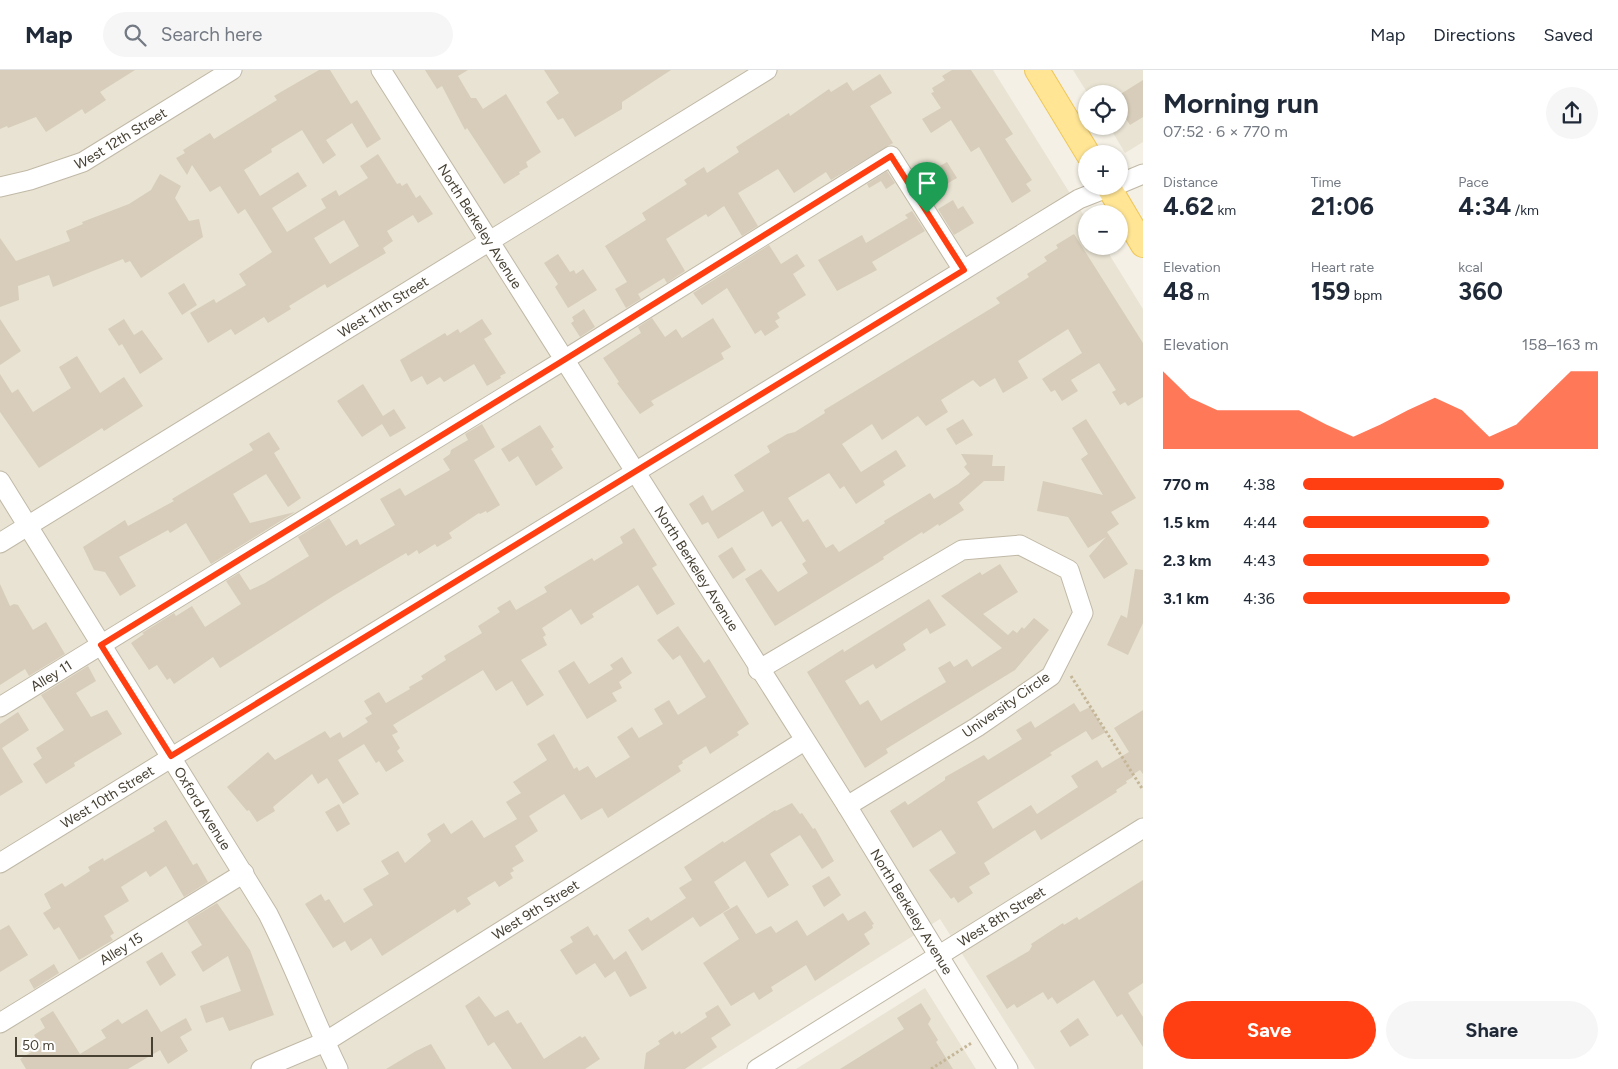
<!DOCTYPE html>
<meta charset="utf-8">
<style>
body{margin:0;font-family:Figtree,sans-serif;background:#f6f6f7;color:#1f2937;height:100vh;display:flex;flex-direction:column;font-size:19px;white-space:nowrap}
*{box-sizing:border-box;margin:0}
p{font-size:16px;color:#747a83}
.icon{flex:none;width:28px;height:28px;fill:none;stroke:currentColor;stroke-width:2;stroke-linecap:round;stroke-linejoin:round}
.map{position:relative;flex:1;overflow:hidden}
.drawer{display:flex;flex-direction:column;background:#fff;width:475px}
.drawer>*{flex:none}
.fabs{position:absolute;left:1078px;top:15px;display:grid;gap:10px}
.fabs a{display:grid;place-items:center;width:50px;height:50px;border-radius:50%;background:#fff;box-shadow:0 1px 4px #0004;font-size:25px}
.scale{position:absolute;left:15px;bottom:12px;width:138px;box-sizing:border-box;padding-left:5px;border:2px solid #474134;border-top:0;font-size:14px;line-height:18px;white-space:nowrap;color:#474134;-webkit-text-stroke:4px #fff;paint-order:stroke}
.pin{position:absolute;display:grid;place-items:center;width:42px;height:42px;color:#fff;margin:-51px -21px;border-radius:50% 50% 50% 0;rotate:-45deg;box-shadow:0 0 5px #0007}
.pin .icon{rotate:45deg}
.round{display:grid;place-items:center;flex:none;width:52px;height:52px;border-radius:26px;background:#f6f6f7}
.headline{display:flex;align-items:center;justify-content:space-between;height:85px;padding:0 20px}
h1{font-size:28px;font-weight:700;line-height:38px}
.stats{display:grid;grid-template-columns:repeat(3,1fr);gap:8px;height:85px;padding:5px 20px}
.stats div{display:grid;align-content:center}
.stats b{font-size:25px;font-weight:700}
.stats small{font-size:14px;font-weight:400}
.stats p{font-size:14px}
.chart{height:140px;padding:10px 20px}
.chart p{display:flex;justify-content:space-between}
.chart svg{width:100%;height:90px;margin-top:5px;fill:#ff3f12;opacity:.7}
.primary-button{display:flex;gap:10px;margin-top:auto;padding:10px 20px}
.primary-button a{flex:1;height:58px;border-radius:30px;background:#ff3f12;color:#fff;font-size:20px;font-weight:700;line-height:58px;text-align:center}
.primary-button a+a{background:#f6f6f7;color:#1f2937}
ul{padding:0 20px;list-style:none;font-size:16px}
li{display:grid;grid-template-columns:80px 60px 1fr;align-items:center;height:38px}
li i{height:12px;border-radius:6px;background:#ff3f12}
header{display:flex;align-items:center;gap:30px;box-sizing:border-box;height:70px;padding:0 25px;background:#fff;border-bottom:1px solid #e0e1e3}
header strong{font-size:24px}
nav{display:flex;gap:28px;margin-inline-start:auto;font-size:18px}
.search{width:350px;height:45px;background:#f6f6f7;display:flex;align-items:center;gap:12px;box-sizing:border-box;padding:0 18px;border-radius:28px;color:#747a83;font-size:19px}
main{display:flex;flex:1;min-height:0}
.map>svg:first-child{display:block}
</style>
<header>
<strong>Map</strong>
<div class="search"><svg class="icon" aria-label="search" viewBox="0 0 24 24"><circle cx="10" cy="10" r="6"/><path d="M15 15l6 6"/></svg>Search here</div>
<nav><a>Map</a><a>Directions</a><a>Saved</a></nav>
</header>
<main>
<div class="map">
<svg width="1143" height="999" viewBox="0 0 1143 999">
<rect width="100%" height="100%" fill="#f4f0e5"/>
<path fill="#e9e3d3" d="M0,0H993L1086,149V176H1104L1143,239V999H1035L940,849L701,999H0Z
M1073,0H1143V72L1125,83L1109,56H1119V24H1088Z
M925,918L976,999H796Z"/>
<path fill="#d7cdba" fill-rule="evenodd" d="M0,0H135L100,22L106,30L85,44L82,39L46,62L36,47L8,58L7,56L0,59Z
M319,0H330L351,34L357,30L381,69L367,78L352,53L326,70L336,85L323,94L302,60L271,79L272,82L244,100L260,126L298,102L307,116L272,138L287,162L326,138L321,129L336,120L339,126L368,108L360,96L378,84L397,114L400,113L402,116L407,113L416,128L420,125L433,144L418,153L413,145L387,161L393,171L383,178L386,183L327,218L325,214L289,236L291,239L268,253L264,247L235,265L231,259L208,273L190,243L214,229L216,233L246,215L239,204L272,182L245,139L238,144L220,116L210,122L192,95L187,105L176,88L185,83L183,80L210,63L214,69L277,30L274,26ZM344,150L359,176L330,194L314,168Z
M425,0H468L458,6L471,28H476L483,39L506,24L541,82L526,92L528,97L519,102L520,104L504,114L467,58L465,60L442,16L437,19Z
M544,0H671L622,32V39L575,67L563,48L558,50L546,32L559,23Z
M952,0H971L1013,64L1005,69L1032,110L1026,114L1031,121L1012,133L979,77L971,82L951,50L931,63L922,49L941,38L931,23L934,22L932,18L945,10L942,6Z
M880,4L892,23L870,36L893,73L831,110L826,102L794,123L778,99L738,123L758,156L742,166L724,136L708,147L706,144L666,169L685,201L667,213L664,208L638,224L641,229L626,238L615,219L627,212L605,176L646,150L642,143L687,114L684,110L704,97L707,103L739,82L736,77L789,43L790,46L829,19L831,22L847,12L853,21Z
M1143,10V47L1130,55L1124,46L1119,49V25Z
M947,92L957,108L941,117L931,101Z
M887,101L895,113L886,119L881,111L869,118L867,114Z
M160,104L181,116L175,128L189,151L199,149L203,167L141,208L130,191L125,193L123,189L53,217L49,205L18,216L19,230L0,237V168L16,191L70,171L66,161L83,154L82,152L129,134L151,120Z
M953,130L958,139L963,136L974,153L954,165L938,139Z
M912,141L925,161L872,192L877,200L837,221L818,190L862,165L866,173L908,148L905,145Z
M1074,164L1143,273V327L1128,336L1125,332L1120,335L1112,322L1116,320L1099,293L1071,310L1078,321L1062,331L1055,320L1051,322L1042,309L1082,283L1068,259L1018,291L1028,308L1003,323L995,308L980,317L973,310L941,330L948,342L926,356L918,346L882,370L872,354L842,374L861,402L896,380L906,396L883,411L885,415L856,434L844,416L840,419L829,403L788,428L803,452L808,449L826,478L833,474L839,482L885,453L884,451L930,423L934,429L958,414L970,404L964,397L967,394L961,384L993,385L992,396H1005L1004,411H984L959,433L964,440L939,456L938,454L923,464L922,462L883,487L884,489L775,556L745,509L761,499L778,522L808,503L802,494L806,491L781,451L772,457L763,441L718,469L708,452L702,455L689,434L703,425L712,441L744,421L734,405L770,382L767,376L787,364L795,362L825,343L824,340L839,331L1000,233L996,228L1029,207L1027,204L1047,191L1044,187L1058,178L1056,175Z
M769,175L781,194L797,184L805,196L793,204L806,225L777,243L780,248L775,251L779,257L765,266L761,260L755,264L727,218L702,235L693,223Z
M558,184L570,202L574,200L576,204L583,199L597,220L568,238L555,217L558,214L544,193Z
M184,213L197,235L182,245L168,223Z
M584,239L595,257L580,267L571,253L574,251L572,247Z
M652,248L665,267L676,259L682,268L713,248L731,277L721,283L724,289L651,331L654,335L640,344L617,313L619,312L603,288L641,263L638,257Z
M0,249L21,281L0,295Z
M124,249L134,265L142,260L163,289L140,304L122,274L119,276L108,259Z
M482,249L492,264L484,269L506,303L500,306L501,308L487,316L474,294L444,312L440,307L427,315L422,306L411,312L400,290L445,263L447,266L458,259L460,263Z
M77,286L100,323L124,307L143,336L104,361L102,358L39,398L0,342V304L12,323L18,319L33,342L71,318L59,297Z
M363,314L383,346L394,339L406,358L390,367L382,354L362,367L337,331Z
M963,349L973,365L956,375L946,359Z
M1086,349L1136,428L1111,442L1119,454L1107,462L1128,494L1104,509L1089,486L1106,467L1088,478L1068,447L1037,441L1043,411L1103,425L1081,389L1088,384L1072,358Z
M482,354L495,377L474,390L500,435L487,443L486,441L480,444L479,443L449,463L452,468L437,477L435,474L419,484L417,480L408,486L406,483L335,525L220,598L213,587L174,614L170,608L167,610L157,595L149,600L131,573L144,564L142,563L174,543L176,546L192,536L205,557L241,534L226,511L239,503L250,520L265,513L309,486L298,467L329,448L346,476L357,469L360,475L395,455L380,429L400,418L405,426L450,400L443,389L450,384L451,380L468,370L465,364Z
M540,355L554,377L551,379L563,398L536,416L518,386L509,392L501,379Z
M269,362L280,379L274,383L301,428L288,437L266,404L233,424L250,453L295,442L211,494L186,453L170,463L168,460L119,487L136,516L120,526L105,502L94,500L83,477L125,450L128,456L174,431L172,429L253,380L249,374Z
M634,458L657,495L652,498L675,534L657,545L638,515L592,544L594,547L581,555L571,539L542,558L546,565L543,567L547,575L521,590L544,625L527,636L512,611L496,621L483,600L393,655L398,662L392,665L400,678L397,681L404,691L386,702L379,691L376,693L364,674L338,690L359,724L343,734L327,708L318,714L312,704L273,737L275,741L257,752L249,740L247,741L227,717L268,682L275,690L325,661L330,668L340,662L343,668L368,652L365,648L372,644L364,631L379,622L386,633L410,619L409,617L423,609L421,606L446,590L444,586L482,563L478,556L500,542L497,538L510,530L516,540L547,522L544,517L592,488L594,491L623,473L620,467Z
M732,477L746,500L733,509L718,486Z
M1000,494L1018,522L983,544L1008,565L1013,560L1017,563L1022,557L1024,559L1034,548L1049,560L1015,600L886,679L888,683L865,698L807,602L843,579L844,582L929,529L946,555L930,564L927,558L903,574L906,580L876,599L873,594L845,611L860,635L868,630L881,651L946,612L938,598L950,591L954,597L967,589L972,597L1002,578L941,526L980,502L982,505Z
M1135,499L1143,500V553L1128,585L1107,575L1121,545L1127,548Z
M0,514L10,536L14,534L18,535L33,560L46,552L65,584L29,606L25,599L0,615Z
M678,556L704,593L709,589L749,654L737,662L739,665L710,684L706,676L682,691L683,693L678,696L681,701L608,748L602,738L581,750L564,724L529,746L538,761L515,776L524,791L512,798L514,801L510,803L513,808L499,817L495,811L467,828L471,834L457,843L455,839L382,886L371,868L351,881L345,871L333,878L305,834L321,824L325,831L329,829L344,853L373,835L363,819L389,804L381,791L398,781L405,793L431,771L427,764L444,753L451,764L472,750L484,768L517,749L506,732L521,723L513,712L547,690L537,674L554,664L574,699L577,697L579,701L588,696L596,708L630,687L617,667L632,657L639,668L663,654L654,639L669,630L678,645L706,627L680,585L673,590L657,570Z
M622,587L632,603L619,612L622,618L612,623L617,631L587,649L558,601L574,591L589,614L613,599L610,595Z
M88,596L96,611L76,623L91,647L107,640L122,664L74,693L75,696L46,714L33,694L42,688L36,678L64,660L41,625Z
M1074,633L1080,642L1090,637L1106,662L1092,670L1086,661L1050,683L1052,685L977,732L993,759L1031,735L1037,744L1078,717L1071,706L1097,690L1102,698L1129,682L1114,658L1143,640V704L1140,700L1132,705L1133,707L1126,711L1127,713L1116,720L1117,722L1041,770L1035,760L984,793L990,804L969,817L973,823L958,833L954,827L951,829L929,800L956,783L941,760L913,778L890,741L905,731L908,735L945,710V707L984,685L988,690L1022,669L1016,660L1031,651L1035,658Z
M18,642L29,660L2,678L23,712L0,726V654Z
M792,733L800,744L802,743L813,759L815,758L834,791L822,799L800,765L770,784L789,815L768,828L745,791L714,812L730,838L700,857L693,847L642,881L628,860L648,847L651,851L686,828L679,818L692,810L684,797L723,771L724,773L775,740L776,741Z
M339,734L350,754L337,762L325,742Z
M166,750L193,795L197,793L208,812L184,827L166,796L150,807L146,801L121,817L129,831L104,846L114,863L110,866L113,870L79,890L59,857L54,860L43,843L51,838L44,824L62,813L65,817L90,801L88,797L103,788L104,791L155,761L153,758Z
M829,806L841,825L824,837L812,816Z
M1143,810V913L1128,923L1143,947V977L1122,944L1117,947L1094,910L1057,934L1052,927L1048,930L1043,922L1017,938L1014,934L1007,939L986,906L1029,881L1032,876L1031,874L1063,853L1064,855L1077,847L1079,850Z
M217,833L250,880L274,945L229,961L223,947L206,953L200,936L241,921L228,886L203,902L191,882L202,875L187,851Z
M737,835L756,864L771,856L776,863L797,850L807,866L843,843L848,851L865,841L874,854L872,855L873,858L864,864L870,874L815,911L806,895L771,917L773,921L759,930L754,922L731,936L703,893L739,869L723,843Z
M9,855L28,885L0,902V860Z
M588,856L594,866L597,864L614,890L626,881L647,918L630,927L615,901L605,908L595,893L576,905L560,880L573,872L570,867Z
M162,882L176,905L160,916L146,892Z
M54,894L59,903L34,919L29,910Z
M479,926L495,947L508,940L517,954L521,952L544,989L580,966L582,968L585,966L600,989L585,999H512L494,972L488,976L465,936Z
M921,933L931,949L928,954L938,970L936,972L953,999H840L904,959L897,948Z
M718,935L731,955L711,968L717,977L685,999H644L646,983L660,974L658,971L673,961L675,965L680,961L681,964L707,947L705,943Z
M147,939L161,962L186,948L192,960L180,967L188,981L168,994L160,980L128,999H26L20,989L41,976L34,965L45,958L40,949L53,941L80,984L106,968L101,960L118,949L122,954Z
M1078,948L1089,965L1070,977L1060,961Z
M431,974L446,999H386L416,981Z"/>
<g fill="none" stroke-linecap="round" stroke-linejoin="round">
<g stroke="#c1b9a7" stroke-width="21">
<g id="minor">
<path id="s1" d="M381,0L847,736L1008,999"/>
<path d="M1119,114L1143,104"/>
<path id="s2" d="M0,117L30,110L83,92L232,0"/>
<path id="s3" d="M0,411L268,844C294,895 313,948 338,999"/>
<path id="s4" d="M0,473L767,0"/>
<path d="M758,600L962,480L1020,475L1069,500L1083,543L1051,606L977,657L847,736"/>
<path id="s5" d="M0,637L564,290L891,86L963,200"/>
<path id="s6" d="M0,793L1079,129L1112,116"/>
<path id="s7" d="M0,953L244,803"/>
<path id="s8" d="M261,999L325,972L804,671"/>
<path id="s9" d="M757,999L1143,758"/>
</g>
</g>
<g stroke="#eec75a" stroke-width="26">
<path id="major" d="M1037,0L1088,84
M1108,116L1143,175"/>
</g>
<path stroke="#c4b697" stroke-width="3" stroke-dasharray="2.5 2.5" stroke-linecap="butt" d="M1071,606L1143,720
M931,999L973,972"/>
<use href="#minor" stroke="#fff" stroke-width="19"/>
<use href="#major" stroke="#ffe594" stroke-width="24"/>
</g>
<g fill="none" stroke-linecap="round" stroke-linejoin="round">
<g stroke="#fff" stroke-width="10">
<path id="route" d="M891,86L964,200L171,686L101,575L564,290Z"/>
</g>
<use href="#route" stroke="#ff3f12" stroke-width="6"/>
</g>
<g text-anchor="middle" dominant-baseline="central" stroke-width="4" stroke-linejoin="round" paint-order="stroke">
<g font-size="14" fill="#474134" stroke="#fff">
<text stroke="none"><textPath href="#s2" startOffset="131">West 12th Street</textPath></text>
<text stroke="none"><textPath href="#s1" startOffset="185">North Berkeley Avenue</textPath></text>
<text stroke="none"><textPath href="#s4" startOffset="450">West 11th Street</textPath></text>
<text stroke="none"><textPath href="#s1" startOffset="590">North Berkeley Avenue</textPath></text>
<text stroke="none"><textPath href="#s5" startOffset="60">Alley 11</textPath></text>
<text transform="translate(1006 635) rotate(-35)">University Circle</text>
<text stroke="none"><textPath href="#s6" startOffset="126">West 10th Street</textPath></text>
<text stroke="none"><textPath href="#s3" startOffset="385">Oxford Avenue</textPath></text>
<text stroke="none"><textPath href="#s8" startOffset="318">West 9th Street</textPath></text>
<text stroke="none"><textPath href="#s1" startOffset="995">North Berkeley Avenue</textPath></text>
<text stroke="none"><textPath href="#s9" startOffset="288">West 8th Street</textPath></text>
<text stroke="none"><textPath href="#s7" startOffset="142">Alley 15</textPath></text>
</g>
</g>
</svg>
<div class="fabs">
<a><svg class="icon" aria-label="locate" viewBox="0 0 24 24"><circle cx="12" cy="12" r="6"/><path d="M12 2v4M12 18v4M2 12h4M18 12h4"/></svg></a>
<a>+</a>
<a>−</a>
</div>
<div class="scale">50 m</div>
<div class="pin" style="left:927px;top:143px;background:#1e9e55"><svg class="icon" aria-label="arrive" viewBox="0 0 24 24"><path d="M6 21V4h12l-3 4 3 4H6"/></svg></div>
</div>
<section class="drawer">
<div class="headline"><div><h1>Morning run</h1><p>07:52 · 6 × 770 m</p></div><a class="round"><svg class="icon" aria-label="share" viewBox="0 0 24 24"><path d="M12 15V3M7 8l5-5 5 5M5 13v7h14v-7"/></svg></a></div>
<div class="stats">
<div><p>Distance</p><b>4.62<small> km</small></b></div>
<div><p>Time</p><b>21:06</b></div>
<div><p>Pace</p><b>4:34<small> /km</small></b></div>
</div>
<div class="stats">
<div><p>Elevation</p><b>48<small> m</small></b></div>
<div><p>Heart rate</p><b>159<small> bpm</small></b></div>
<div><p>kcal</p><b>360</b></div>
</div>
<div class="chart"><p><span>Elevation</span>158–163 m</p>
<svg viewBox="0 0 160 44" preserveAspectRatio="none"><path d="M0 44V6L10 19L20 25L30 25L40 25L50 25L60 32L70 38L80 32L90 25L100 19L110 25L120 38L130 32L140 19L150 6L160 6V44z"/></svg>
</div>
<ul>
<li><b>770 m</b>4:38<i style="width:68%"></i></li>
<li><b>1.5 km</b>4:44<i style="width:63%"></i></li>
<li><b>2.3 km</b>4:43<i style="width:63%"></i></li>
<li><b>3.1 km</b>4:36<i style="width:70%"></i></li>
</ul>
<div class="primary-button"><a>Save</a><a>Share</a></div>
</section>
</main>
